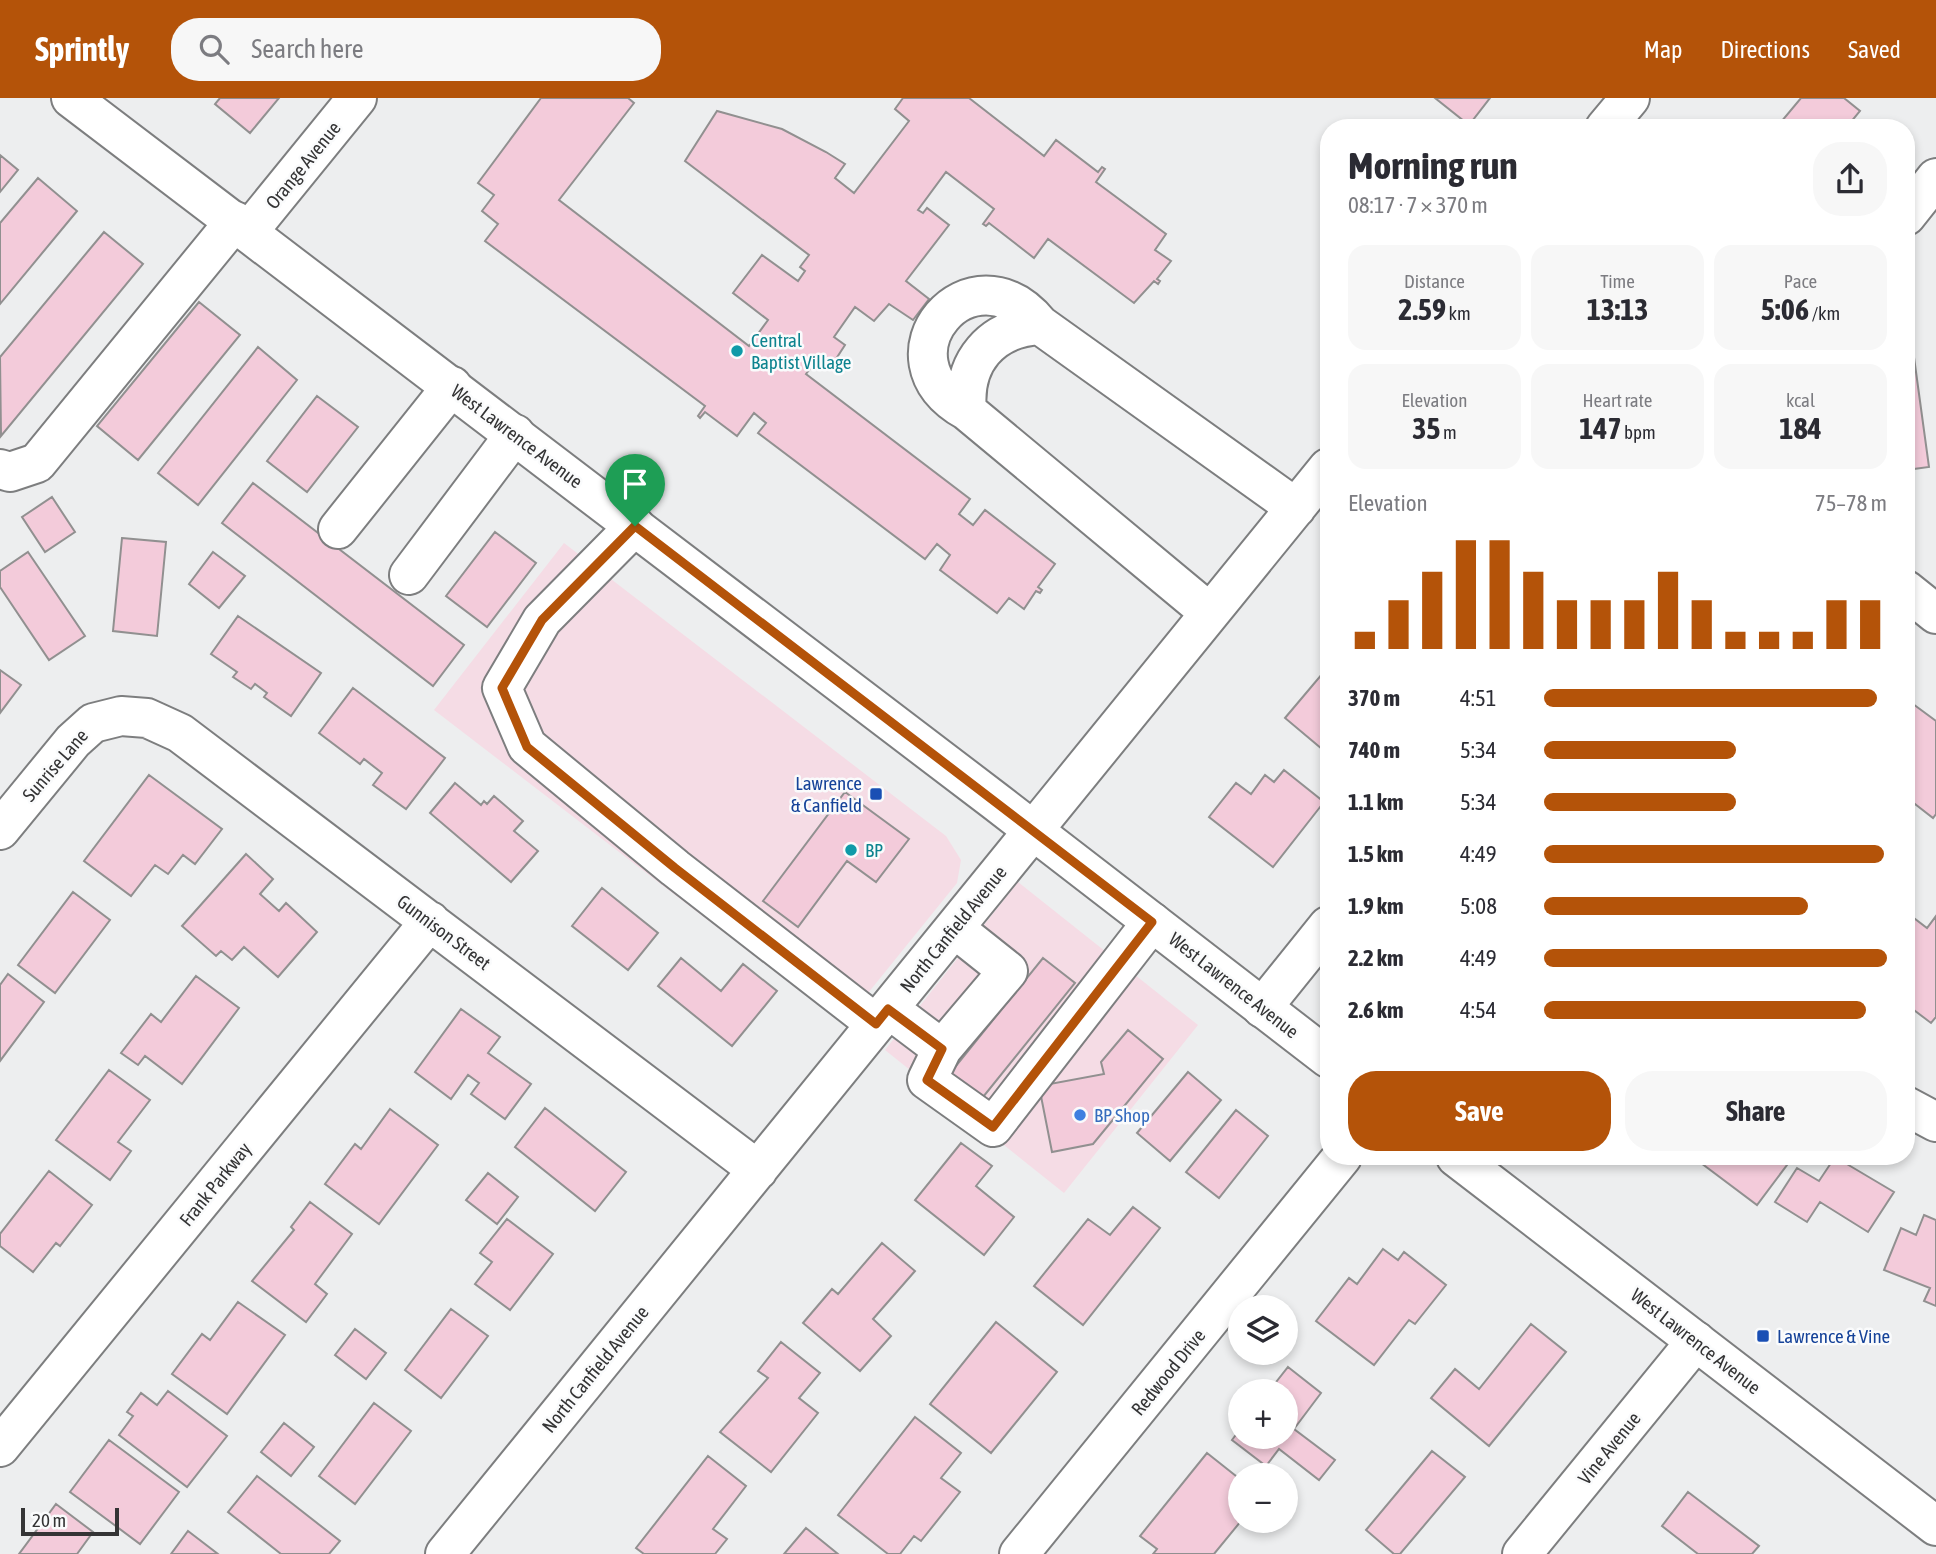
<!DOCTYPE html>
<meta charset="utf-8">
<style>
body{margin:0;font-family:"Asap Condensed",sans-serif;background:#f7f7f7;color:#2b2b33;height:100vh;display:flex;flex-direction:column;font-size:26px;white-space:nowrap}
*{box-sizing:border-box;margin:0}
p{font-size:23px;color:#7c7c81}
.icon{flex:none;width:38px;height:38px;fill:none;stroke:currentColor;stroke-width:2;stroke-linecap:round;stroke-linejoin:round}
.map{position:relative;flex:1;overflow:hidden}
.side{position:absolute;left:1320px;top:21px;width:595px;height:1046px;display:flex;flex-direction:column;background:#fff;border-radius:28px;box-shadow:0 4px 10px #0003}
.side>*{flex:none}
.tools{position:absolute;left:1228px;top:1197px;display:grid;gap:14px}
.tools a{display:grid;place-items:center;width:70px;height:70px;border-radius:50%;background:#fff;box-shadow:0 4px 10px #0003;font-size:35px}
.scale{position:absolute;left:21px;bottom:18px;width:98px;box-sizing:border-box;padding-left:7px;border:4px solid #343435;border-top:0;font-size:19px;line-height:24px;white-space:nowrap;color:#343435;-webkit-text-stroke:5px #fafbfc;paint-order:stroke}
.pin{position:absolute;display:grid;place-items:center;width:60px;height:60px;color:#fff;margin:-72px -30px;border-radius:50% 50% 50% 0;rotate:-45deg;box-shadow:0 0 7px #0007}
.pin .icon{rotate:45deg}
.round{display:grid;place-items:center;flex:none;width:74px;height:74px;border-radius:28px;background:#f7f7f7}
.summary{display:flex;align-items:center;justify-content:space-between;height:119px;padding:0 28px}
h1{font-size:38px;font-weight:700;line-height:52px}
.stats{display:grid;grid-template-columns:repeat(3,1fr);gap:10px;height:119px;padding:7px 28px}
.stats div{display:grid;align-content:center;border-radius:18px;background:#f7f7f7;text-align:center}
.stats b{font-size:30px;font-weight:700}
.stats small{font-size:19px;font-weight:400}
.stats p{font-size:19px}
.chart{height:196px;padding:14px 28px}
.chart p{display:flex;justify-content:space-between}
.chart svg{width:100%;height:126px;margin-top:7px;stroke:#b45309;stroke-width:6}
.primary-button{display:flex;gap:14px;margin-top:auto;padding:14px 28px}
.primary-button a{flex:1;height:80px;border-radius:28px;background:#b45309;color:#fff;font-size:28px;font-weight:700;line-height:80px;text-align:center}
.primary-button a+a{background:#f7f7f7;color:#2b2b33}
ul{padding:0 28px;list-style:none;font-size:23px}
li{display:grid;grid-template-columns:112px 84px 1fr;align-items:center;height:52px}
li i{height:18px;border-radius:9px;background:#b45309}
header{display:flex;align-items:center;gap:42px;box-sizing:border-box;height:98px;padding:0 35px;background:#b45309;color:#fff}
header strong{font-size:33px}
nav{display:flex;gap:38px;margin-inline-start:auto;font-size:24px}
.search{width:490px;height:63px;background:#f7f7f7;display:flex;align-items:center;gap:18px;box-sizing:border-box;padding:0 24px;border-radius:28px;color:#7c7c81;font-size:26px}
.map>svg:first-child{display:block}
</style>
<header>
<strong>Sprintly</strong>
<div class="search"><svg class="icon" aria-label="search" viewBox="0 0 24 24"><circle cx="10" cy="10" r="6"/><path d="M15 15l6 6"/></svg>Search here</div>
<nav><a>Map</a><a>Directions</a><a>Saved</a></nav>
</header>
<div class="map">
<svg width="1936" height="1456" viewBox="0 0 1936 1456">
<rect width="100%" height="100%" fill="#edeeef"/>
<path fill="#f5dce5" d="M564,445L946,738L961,762L957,785L843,926L434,612Z
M1018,784L1198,927L1064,1095L885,952Z"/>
<path fill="#f3cbda" stroke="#919090" stroke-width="2" d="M220,0H279L250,35L215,6Z
M541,0H628L634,5L559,102L749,248L768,222L733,195L762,157L798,183L805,173L800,169L809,157L685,63L717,13L782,31L826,54L845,66L835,80L854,95L909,23L895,11L903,0H969L1044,58L1056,42L1098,74L1102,69L1105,71L1096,84L1166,136L1155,152L1171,163L1157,181L1160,183L1158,186L1154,183L1134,205L1048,141L1034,160L989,125L986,128L983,126L994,111L946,74L918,112L923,115L927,110L949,127L906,183L929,201L913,222L889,206L874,223L855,209L834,239L845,247L832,267L820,258L806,276L970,401L959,416L973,427L985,412L1055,466L1038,489L1042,492L1040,495L1036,493L1024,511L1009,500L997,515L940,472L950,457L937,446L925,461L758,335L766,325L754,315L737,338L705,314L700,320L698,318L705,308L485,143L498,126L482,113L494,97L478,85Z
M1435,0H1490L1469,27Z
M1801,0H1844L1860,13L1846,30H1776Z
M0,57L18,72L0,94Z
M38,80L77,113L0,206V125Z
M104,134L143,166L1,338L0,259Z
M199,204L240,237L138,362L97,328Z
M258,249L297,282L198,407L158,375Z
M1913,252L1929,369L1906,372V253Z
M317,298L358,329L307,394L267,363Z
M253,385L464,547L433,588L222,425Z
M52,399L75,434L45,454L22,419Z
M495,434L536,465L487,529L446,498Z
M122,440L166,444L157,538L113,533Z
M28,454L85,538L49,562L0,489V473Z
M213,454L245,478L219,510L189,486Z
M238,518L321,575L291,618L264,599L267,595L255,586L251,591L233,579L237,574L211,556Z
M1328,569V656L1285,620Z
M0,572L21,587L0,615Z
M353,590L445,660L406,711L373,687L382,675L364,661L360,666L319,635Z
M1913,606L1936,623V716L1933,720L1906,699V617Z
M1284,672L1324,704L1273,769L1209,719L1236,685L1251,696L1265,677L1274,684Z
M149,677L222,731L195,766L183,757L168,776L155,767L131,798L84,763Z
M455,685L481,707L484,703L487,706L494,698L523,723L514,733L538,753L511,784L430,715Z
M845,694L909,741L876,784L847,763L798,829L763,803Z
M246,756L273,781L260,796L279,813L286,805L317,834L278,879L244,849L232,862L221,853L216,858L182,828Z
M602,790L658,835L628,872L572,828Z
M73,794L110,822L55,895L18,867Z
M1906,814L1927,830L1936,818V919L1931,925L1906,906Z
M681,860L721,893L743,866L777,893L732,948L658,888Z
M1043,860L1075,885L979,1004L947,979Z
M8,876L44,904L0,963V887Z
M196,878L239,910L182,986L145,958L138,967L121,955L151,916L161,924Z
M461,911L500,939L488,955L531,986L505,1021L471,996L479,985L468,977L451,1001L415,974Z
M1128,932L1163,961L1093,1046L1052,1054L1039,988L1104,976L1101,964Z
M109,972L150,1002L118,1044L131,1053L110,1082L56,1042Z
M1188,974L1221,1002L1170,1063L1137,1035Z
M545,1010L626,1074L595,1113L515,1049Z
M390,1011L438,1047L379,1126L325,1086L355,1046L361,1051Z
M1236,1012L1268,1038L1219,1100L1186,1074Z
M961,1045L992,1068L976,1088L1014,1119L984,1157L915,1102Z
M1693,1059H1793L1757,1107Z
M1835,1059L1894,1094L1868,1134L1820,1104L1807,1124L1775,1104L1797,1070L1819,1083Z
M49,1073L92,1107L60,1148L56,1145L33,1174L0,1148V1136Z
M488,1075L518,1099L497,1126L466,1102Z
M310,1104L352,1136L315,1186L327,1196L306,1224L252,1183L294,1132L291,1129Z
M1133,1109L1160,1130L1083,1227L1034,1188L1088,1121L1110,1137Z
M1924,1117L1936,1122V1208L1924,1203L1930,1190L1884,1172L1901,1130L1916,1137Z
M507,1121L553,1156L510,1212L475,1186L492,1164L480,1155Z
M882,1145L915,1173L873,1221L891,1238L860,1273L803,1225L832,1191L838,1196Z
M1383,1151L1398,1162L1404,1154L1446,1187L1415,1226L1409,1222L1374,1267L1316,1223L1349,1180L1357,1186Z
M238,1204L285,1237L227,1316L172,1276L202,1236L210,1242Z
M451,1211L488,1238L441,1300L405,1272Z
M996,1224L1057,1274L991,1355L930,1306Z
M1531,1226L1566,1254L1489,1348L1431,1300L1455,1271L1479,1291Z
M355,1231L386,1255L366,1281L335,1257Z
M781,1244L820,1275L799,1300L818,1315L771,1374L720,1334L768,1280L758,1273Z
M1288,1269L1321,1295L1294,1331L1335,1362L1319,1382L1279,1351L1266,1368L1232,1342L1241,1330V1339H1286V1293H1269Z
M168,1293L227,1338L187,1389L119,1337L133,1318L127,1314L141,1295L157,1307Z
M374,1305L411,1333L355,1406L319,1378Z
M915,1319L961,1355L941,1380L960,1394L921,1443L914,1438L900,1456H888L838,1417Z
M284,1325L314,1349L291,1378L261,1354Z
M109,1342L179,1394L140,1446L70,1394Z
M1432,1353L1465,1379L1400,1456H1394L1366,1432Z
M1207,1355L1241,1382V1423L1214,1456H1153L1157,1451L1140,1438Z
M708,1358L746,1388L713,1431L727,1441L715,1456H644L636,1450Z
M257,1378L340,1443L329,1456H281L228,1414Z
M1688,1394L1759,1448L1752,1456H1698L1662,1428Z
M56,1406L93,1434L77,1456H19Z
M806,1430L838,1456H784Z
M188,1433L218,1456H171Z"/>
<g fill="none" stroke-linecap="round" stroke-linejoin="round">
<g stroke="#7d7e7f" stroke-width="42">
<path id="minor" d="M1605,30L1630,0
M1906,118L1936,80
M248,134L357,0
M1040,227C991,230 962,264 967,313L1210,515
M967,313C872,260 971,143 1040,227L1296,410
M0,371L10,374L37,365L235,123
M635,428L542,522L502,590L527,648L675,770L876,926
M338,431L452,288
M409,477L515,336
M1906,492L1936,516
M0,732L73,643L93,625L121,618L147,620L180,635L758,1072
M1262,910L1328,828
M889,911L942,951L1008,873L954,830
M942,951L927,982L993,1029L1152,824
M1906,1008L1936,1024
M0,1349L430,823
M445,1456L1328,370
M1019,1456L1342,1059
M1522,1456L1696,1243"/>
</g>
<g stroke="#7d7e7f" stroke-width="42">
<path id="major" d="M71,0L995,703L1328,960
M1456,1059L1936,1428"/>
</g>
<use href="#minor" stroke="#fff" stroke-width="38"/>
<use href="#major" stroke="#fff" stroke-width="38"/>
</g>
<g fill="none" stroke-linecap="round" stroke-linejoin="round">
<g stroke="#fff" stroke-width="14">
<path id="route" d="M635,428L1152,824L993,1029L927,982L942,951L888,911L876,926L675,770L527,649L502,590L542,522Z"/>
</g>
<use href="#route" stroke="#b45309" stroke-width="9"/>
</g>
<g fill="#0f9aa8" stroke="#fafbfc" stroke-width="2.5">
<circle cx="737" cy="253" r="7"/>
<circle cx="851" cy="752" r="7"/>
</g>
<g fill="#1a4fb4" stroke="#fafbfc" stroke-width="2.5">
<rect x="869" y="689" width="14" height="14" rx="3.5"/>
<rect x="1756" y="1231" width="14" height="14" rx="3.5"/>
</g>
<circle fill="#3f7fe0" stroke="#fafbfc" stroke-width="2.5" cx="1080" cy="1017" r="7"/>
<g text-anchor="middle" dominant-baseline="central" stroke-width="5" stroke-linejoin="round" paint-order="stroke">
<g font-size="19" fill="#343435" stroke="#fafbfc">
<text transform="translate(303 67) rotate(-51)">Orange Avenue</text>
<text transform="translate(517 338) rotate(37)">West Lawrence Avenue</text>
<text transform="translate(55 667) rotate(-49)">Sunrise Lane</text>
<text transform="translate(953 831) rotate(-51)">North Canfield Avenue</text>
<text transform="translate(444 834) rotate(37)">Gunnison Street</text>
<text transform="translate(1234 887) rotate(38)">West Lawrence Avenue</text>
<text transform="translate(215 1086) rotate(-51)">Frank Parkway</text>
<text transform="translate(1696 1243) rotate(38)">West Lawrence Avenue</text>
<text transform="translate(595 1271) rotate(-51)">North Canfield Avenue</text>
<text transform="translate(1168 1274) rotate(-51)">Redwood Drive</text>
<text transform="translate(1609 1350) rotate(-51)">Vine Avenue</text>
</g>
<g font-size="19" fill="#0d838f" stroke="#fafbfc" text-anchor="start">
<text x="751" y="242">Central<tspan x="751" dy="22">Baptist Village</tspan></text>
<text x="865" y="752">BP</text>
</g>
<g font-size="19" fill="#164399" stroke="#fafbfc" text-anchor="end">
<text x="862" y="685">Lawrence<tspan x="862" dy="22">&amp; Canfield</tspan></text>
<text x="1777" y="1238" text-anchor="start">Lawrence &amp; Vine</text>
</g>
<g font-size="19" fill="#366cbe" stroke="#fafbfc" text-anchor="start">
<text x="1094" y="1017">BP Shop</text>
</g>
</g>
</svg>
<div class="tools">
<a><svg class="icon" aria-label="layers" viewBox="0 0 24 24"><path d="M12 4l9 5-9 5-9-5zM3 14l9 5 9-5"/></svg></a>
<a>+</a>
<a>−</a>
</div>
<div class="scale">20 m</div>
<div class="pin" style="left:635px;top:428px;background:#1e9e55"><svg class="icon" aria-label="arrive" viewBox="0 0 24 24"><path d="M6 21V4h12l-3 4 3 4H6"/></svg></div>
<section class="side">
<div class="summary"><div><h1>Morning run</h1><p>08:17 · 7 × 370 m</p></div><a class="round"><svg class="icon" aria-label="share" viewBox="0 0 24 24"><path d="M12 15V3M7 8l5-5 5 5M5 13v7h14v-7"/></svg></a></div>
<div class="stats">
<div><p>Distance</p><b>2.59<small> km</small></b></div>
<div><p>Time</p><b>13:13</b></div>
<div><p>Pace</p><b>5:06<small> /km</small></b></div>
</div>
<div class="stats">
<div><p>Elevation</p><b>35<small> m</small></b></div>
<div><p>Heart rate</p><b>147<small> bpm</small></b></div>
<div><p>kcal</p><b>184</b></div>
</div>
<div class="chart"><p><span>Elevation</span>75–78 m</p>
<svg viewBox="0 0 160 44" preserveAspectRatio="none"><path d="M5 44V38M15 44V27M25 44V17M35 44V6M45 44V6M55 44V17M65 44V27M75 44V27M85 44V27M95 44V17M105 44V27M115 44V38M125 44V38M135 44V38M145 44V27M155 44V27"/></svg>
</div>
<ul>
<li><b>370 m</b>4:51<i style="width:97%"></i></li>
<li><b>740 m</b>5:34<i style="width:56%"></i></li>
<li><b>1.1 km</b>5:34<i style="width:56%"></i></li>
<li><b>1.5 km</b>4:49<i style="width:99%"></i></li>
<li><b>1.9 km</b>5:08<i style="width:77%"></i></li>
<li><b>2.2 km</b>4:49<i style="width:100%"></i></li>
<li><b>2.6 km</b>4:54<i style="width:94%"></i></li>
</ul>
<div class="primary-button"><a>Save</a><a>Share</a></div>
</section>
</div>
